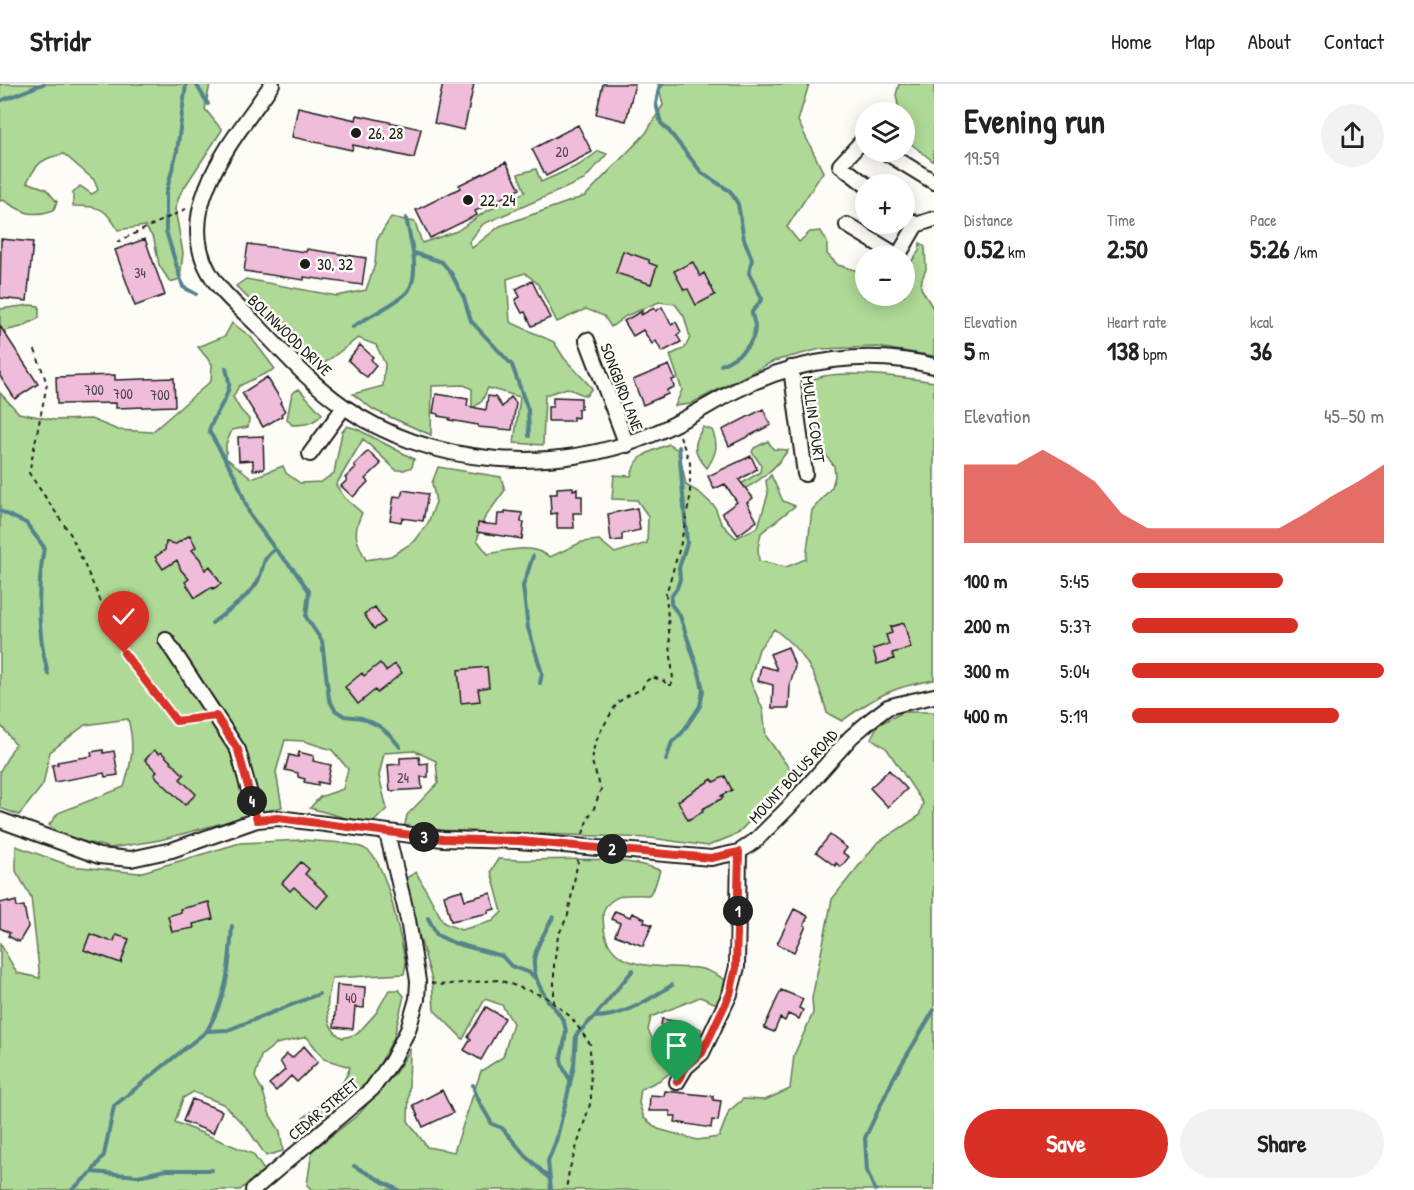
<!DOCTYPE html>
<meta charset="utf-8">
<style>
body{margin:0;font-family:"Patrick Hand",sans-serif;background:#f2f2f2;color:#222;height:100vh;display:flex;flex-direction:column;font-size:22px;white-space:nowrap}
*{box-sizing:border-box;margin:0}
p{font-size:20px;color:#767676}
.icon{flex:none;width:33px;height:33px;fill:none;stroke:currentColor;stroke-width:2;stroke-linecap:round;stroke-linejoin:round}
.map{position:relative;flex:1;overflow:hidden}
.side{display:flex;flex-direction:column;background:#fff;width:480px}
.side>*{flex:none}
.tools{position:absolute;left:855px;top:18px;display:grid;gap:12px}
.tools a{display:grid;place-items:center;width:60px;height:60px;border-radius:50%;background:#fff;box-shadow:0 3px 15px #0003;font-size:30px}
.pin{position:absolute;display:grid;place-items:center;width:51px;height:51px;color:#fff;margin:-62px -26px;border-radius:50% 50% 50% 0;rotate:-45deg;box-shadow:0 0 6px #0007}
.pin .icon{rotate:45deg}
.km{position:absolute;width:30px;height:30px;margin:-15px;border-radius:50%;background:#222;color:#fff;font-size:16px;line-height:30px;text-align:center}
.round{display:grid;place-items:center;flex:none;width:63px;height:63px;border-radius:32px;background:#f2f2f2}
.head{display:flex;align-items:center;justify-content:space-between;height:102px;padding:0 30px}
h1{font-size:33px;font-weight:700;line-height:45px}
.metrics{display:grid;grid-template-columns:repeat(3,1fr);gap:9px;height:102px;padding:6px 30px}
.metrics div{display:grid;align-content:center}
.metrics b{font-size:26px;font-weight:700}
.metrics small{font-size:16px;font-weight:400}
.metrics p{font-size:16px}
.chart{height:168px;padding:12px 30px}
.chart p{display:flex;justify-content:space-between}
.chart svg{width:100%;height:108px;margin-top:6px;fill:#d93025;opacity:.7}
.button{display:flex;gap:12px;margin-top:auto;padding:12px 30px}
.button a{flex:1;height:69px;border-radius:36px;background:#d93025;color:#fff;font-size:24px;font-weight:700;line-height:69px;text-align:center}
.button a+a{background:#f2f2f2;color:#222}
ul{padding:0 30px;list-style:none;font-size:20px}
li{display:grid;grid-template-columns:96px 72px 1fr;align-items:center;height:45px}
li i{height:15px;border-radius:8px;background:#d93025}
header{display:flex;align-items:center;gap:36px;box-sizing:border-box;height:84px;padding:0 30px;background:#fff;border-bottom:2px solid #e0e0e0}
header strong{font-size:28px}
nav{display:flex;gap:33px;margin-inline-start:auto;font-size:21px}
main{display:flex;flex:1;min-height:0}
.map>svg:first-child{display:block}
</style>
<header>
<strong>Stridr</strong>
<nav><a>Home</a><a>Map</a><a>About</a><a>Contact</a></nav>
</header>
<main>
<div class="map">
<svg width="934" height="1106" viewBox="0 0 934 1106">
<rect width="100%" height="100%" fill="#fdfcf7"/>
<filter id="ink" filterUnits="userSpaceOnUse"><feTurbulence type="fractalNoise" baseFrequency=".0167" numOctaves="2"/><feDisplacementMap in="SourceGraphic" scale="12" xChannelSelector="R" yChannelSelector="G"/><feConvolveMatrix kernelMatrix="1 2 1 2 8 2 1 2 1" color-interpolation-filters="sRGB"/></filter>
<g filter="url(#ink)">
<path fill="#aed996" stroke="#657a59" stroke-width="1.5" d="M0,0H210L205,25L222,46L180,110L175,125L183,169L180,195L170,198L159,181L154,155L145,142L118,146C105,123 99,122 73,122V109L80,102L92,110L98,106L94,96L64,70C42,74 37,79 27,98L46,105L57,118L54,126C30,134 23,128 3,116L0,117Z
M658,0H809L798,37L823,88L787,143L799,158L810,148L821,147L827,158V170L838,181L865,189L866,212H904L905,186L919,167L920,159L925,163L926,185L922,195L921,204L934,226V272L877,263L820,265L774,277L690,320L675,322L682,306L670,271L685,264L690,253L684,232L675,220L659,218L626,232L611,243L604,232L586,225L557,238L538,200L525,189L507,195L510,238L554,258L564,274L592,304L586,312L567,304L545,311L543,361L514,359L520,313L488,304L482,317L472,325V305L464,301L432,302L431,351L374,326L353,310L383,302L385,280L376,261L358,254L318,284L236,202L246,195L337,212L366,206L375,180L377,156L391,133L415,138L422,159L457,147L485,128L525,108L518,90L536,85L541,98L579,81L599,67L607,70L584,96L483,140L469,158L472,164L500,142L585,112L646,49L663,21Z
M899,0H934V78L905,55L904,28H895L899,25L896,11Z
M30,221L39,222V234L21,243L0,248V225Z
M232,239L250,252L275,285L239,302L233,313L240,325L249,335L248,343L232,346L226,360V374L252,394L283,382L286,389L300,399L321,398L334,389L342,348L347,342L357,345L414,375L412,383L404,386H396L363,355L336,401L345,414L362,429C352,450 356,456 366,476L391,472L415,457L428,439L436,418L432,399L438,383L501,393L505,406L484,435L477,456L488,470C510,466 531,459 550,473L582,458L599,456L615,469L647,459L648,432L637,416L612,415L614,391L631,392C636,370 650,368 669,360L679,367L686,401L700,409L715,423L721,439L736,454L758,443L768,410L766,397L771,391L783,417L795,422L761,449L758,464L759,477L786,483L806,475L812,426L832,403L835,392L834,382L817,359L808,306L809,298C828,282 909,294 934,298V596C892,603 876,612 842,637L827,629C817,591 806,569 774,545L759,565L750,596L763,626L766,652L794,691L737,750L708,762L651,754L404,745L407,731L438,699L436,677L415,667L384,669L379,692L387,725L370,741L310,724L320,713L343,705L348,685L332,666L304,657L285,656L276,688L282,723L160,756L111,764L61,752L49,741L58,729L124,703C132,677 135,662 128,635L85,641L50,668L43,701L19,731L0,724V687L15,660L0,640V309L19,329L54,336L91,335L118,346L152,348L211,297L212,280L198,263L225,252Z
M299,305L322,330C314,340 304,341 292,341L287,335L292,309Z
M703,343L712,346C719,361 716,371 707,384C693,368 692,362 703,343Z
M768,357L773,365L788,366C777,383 760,397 742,406L738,402L760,388L761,381L752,368L754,364Z
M903,628H934V1106H312L307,1101L312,1067L358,1031L395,989L410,966L408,1037L427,1063L454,1068L481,987L503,973L513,939L502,921L485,915L463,955L434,926L432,896L403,796L416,788L444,839L461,846L493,837L502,828L491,787L498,775C552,779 608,768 660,786L655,802L649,811C633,811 621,808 609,819C601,825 603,835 604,845C610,890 665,881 697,884C708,885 718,891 727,897L722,918L714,919L700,913L651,933L648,946L654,958L673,964L684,960L694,942L701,945V954L698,961L693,964L683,980L660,996L641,1005L639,1019L644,1034L658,1045L697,1056L719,1053L729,1027L743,1015L765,1016L790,1005L794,971L813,929L812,914L832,815L877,759L919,732L923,719L887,665L871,654L878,641Z
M302,756C319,758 354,757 367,766C388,780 400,855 406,880L404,890L332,894C327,913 321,944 343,954L357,950L376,929L389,906H399L404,912L394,953L373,993L310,1051L303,1044V1034C321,1020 343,1006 350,983L324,975L307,953L276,960L261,972L255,993L263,1008L270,1031L280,1047L283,1067L266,1072L247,1044L223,1020L193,1008L183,1014L175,1038L253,1070L264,1086L240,1106H0V859L17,889L40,894L31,813L16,787V762L71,782L139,789L240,759Z"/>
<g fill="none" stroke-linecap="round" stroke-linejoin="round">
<path stroke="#54838c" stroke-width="4" d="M186,0L177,67L166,109V147L183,203L196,210
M196,0L208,20
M663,0L659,4L656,20L661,39L669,47L702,89L730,107L738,120L744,155L752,175L749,189L762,215L752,228C752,233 755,238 755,243C755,262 736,274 721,281
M0,17L43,0
M414,169L442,178L451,189L464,214L471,237L512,281L528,326L529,352
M353,243C365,234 400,218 408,207C421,189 410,154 406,134
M226,284C227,290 230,297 229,303C226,319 213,331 209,347L236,394L250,431L275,465L294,486L309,507L306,533L322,557L329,615L335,626L344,632L362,634L379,642L390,651L400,663
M0,427L26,439L44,463C37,505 37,548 48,590
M533,472L523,502L528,544L542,589L540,599
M212,539C226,528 249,513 258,497C265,483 260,476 275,465
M666,676L672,658L682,649L700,622L703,607L700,592L680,532L671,520V513L677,504L680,495L679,484L687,459L679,363
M553,833C536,865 523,880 547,915C553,923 563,932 565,942C568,954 562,963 561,974C561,982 566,989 570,996
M428,834L437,851L454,859L502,872L511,882L530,889L535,894
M594,933L633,886
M207,947C228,909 229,885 232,842
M473,1001C476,1016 485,1026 492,1040L502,1044L526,1072L549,1094
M354,1082L398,1106
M92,1088L104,1071L114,1022L188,962L207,947L228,946L319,910
M72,1106L92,1088L138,1092L166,1086H212
M551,1106L548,1077L556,1057L567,1013L574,981L576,951L594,933C624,933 648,916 672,901
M875,1106L867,1087L865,1054L894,993L934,926"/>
</g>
<path fill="#efbcd9" stroke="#1c1c1c" stroke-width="1.5" d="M443,0H474L464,46L434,39Z
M603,0H635L626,37L596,30Z
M298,23L356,36L357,31L421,45L414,74L353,61L352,66L292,53Z
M578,41L592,68L546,92L532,65Z
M506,78L520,105L475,127L477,131L430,154L416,126L460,104L459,101Z
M1,155L33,158L27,217L0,214Z
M145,155L165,211L135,222L115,166Z
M248,160L306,168L307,165L366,174L362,201L304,193V196L244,187Z
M623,167L649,176V179L657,182L651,200L616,189Z
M693,178L700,192L704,189L715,211L696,221L688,205L684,206L674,187Z
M532,197L550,234L532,242L525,228L522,229L515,216L520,213L516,205Z
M662,223L671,240L676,238L681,248L677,251L681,258L662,268L656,257L652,260L643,246L633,252L624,237L642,227L641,231L654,224L656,227Z
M0,242L38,300L15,315L0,292Z
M360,261L373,273L371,275L376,282L367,293L361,289L348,276Z
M669,281L675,295L672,296L674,303L667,306L668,310L643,321L633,296Z
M115,291V296L174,294L175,322L116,324V319L57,320L56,293Z
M267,293L282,318L280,319L285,327L281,330L282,332L263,343L242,309Z
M436,310L468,315L467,322L486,326L488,312L495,313L502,323L511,313L516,319L512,346L478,343V341L449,336L450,334L438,332V330L433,329Z
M553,313L581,314V325H578V334L573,333V337H548V323H553Z
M763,325L771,341L729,362L722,346Z
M263,352L264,385L253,386V376L239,377L238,353Z
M368,367L381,380L365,395L368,398L353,413L341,402L347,396L345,394L356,383L354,381Z
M751,372L757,385L739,396L753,414L747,419L757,437L738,451L722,429L737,418L725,400L714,405L708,392Z
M573,403V406L577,405V412H582V429H573L574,444H557V429L551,430L550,410H557V404Z
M403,406L428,410L423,437L402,434L401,438L390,436L394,412L401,413Z
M637,424L640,446L622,450V456L611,457L608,430Z
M505,427L522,429L521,438H524L522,455L477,448L478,439L497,441L498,430H505Z
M190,451L196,463L192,466L200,475L205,486L210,482L221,500L213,505L212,503L195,514L185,498L189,495L181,486L177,476L163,485L155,473L165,466L166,458L176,460Z
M375,523L385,538L374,545L364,530Z
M904,539L911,564L892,569L894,575L877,580L873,565L889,560L886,551L892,549L890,543Z
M788,563L795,582L790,601L789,624H772L773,601L758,597L761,582L777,586L770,570Z
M380,579L386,587L395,580L402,589L377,609L375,606L358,620L345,603L362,589L364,592Z
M487,583L489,603L478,605L480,617L461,619L458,586Z
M103,666V669L114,667L118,691L105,693L104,689L55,698L52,681L58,680L57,678L92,672L91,668Z
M154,666L159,670L161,668L184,691L180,695L196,710L185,721L154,691L157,688L145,676Z
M299,668L314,672L313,677L331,681L327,700L318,698V701L304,698L305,695L298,693V689L285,686L289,671L298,673Z
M419,673L420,680L428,679V693H421L422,705L390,707L388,681L400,680V674Z
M889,686L907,705L888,723L870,704Z
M725,692L732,706L721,712L723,714L702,725L703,728L688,736L678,717L712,695L714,698Z
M830,751L847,764L843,769L849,773L841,783L836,779L835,782L816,768Z
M301,778L309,785L305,790L328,811L317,824L294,803L290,807L282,799Z
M462,806L465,816L491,809L495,825L488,827L489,829L451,837L444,811Z
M8,817L9,819L16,817L17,823L24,822L28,843L19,858L8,852L10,849L0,844V819Z
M209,818L213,835L193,840L194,844L172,848L168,832L181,828L180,825Z
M794,825L808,832L804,841L806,842L794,868L777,860Z
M615,827L630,833L632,829L645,835L644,838L652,841L643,862L615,851L620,839L611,835Z
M90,850L110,857H114L116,851L129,855L121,879L84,866Z
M337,901L365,903L364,924L355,923L353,945L334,943Z
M781,906L803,915L799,924L803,926L799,935L788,930L785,937L780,934L774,948L764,944Z
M486,923L505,934L481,976L464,966L471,955L468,953Z
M662,935L680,938L677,958L659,956Z
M304,962L318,978L297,998L291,992L276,1007L269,1000L285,986L280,977L287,970L292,974Z
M442,1006L453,1029L423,1043L413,1021Z
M665,1007L713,1012V1016L721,1017L718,1037L712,1036L711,1044L675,1038L676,1032H670V1027H649L650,1011L664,1012Z
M192,1015L222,1027L213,1049L183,1037Z"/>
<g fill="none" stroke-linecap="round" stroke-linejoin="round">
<g stroke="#1c1c1c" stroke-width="18">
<path id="minor" d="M272,0C237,52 172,122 209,188C221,209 240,224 257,241C284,269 310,299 343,322C430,383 556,392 653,350C683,338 710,319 739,305C798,275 870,265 934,282
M866,56L864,55L840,81L866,101
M885,68L934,98
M847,141L898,172L916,141L904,132
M916,141L934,135
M587,256L627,361
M791,284L805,390
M310,370L344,323
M166,556L238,666L257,736
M0,736L99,772L131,775L172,766L257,736L278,734L443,755L519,757L711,774L739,768L756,756L788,724L851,653L872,635L888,623L899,620L934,612
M677,998L686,983L702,969L730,910L737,883L739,768
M253,1106L372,1005L392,977L408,946L417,915L418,897L408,836L387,749"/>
</g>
<path stroke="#1c1c1c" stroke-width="2" stroke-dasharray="4.5 4.5" stroke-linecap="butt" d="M117,158L188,124
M35,266L47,300L29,389L71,451L124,569L176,637L201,634
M583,750L588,733L593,727L601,705L592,678L594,663L599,650L617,619L627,612L642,605L645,598L652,593L664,597L667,601H671L673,596L666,510L680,463L690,414V379L680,352
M431,899L439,901L499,896L546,913L571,933L590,960L591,1017L569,1087L566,1106
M554,920V881L558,852L568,831L578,776"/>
<use href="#minor" stroke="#fdfcf7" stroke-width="14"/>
</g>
</g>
<g fill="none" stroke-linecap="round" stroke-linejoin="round" filter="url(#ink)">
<g stroke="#fff" stroke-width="12">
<path id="route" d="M124,569L176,637L216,632L238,666L257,736L278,734L443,755L519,757L711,774L739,768L736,884L730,910L702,969L686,983L677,998"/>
</g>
<use href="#route" stroke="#d93025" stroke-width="8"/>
</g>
<g fill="#1c1c1c" stroke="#fdfcf7" stroke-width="2">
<circle cx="356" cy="49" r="6"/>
<circle cx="468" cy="116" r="6"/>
<circle cx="305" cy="180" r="6"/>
</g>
<g text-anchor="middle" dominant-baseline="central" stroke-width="5" stroke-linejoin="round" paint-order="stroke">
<g font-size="14" fill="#51444b">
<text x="562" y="67">20</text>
<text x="140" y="188">34</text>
<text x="94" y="305">700</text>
<text x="123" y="309">700</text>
<text x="160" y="310">700</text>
<text x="403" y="693">24</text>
<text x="351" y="913">40</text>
</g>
<g font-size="16" fill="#1c1c1c" stroke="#fdfcf7" text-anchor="start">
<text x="368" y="49">26, 28</text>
<text x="480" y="116">22, 24</text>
<text x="317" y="180">30, 32</text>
</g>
<g font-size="16" fill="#1c1c1c" stroke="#fdfcf7">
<text transform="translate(290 251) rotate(44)">BOLINWOOD DRIVE</text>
<text transform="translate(622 303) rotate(69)">SONGBIRD LANE</text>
<text transform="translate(814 335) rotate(82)">MULLIN COURT</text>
<text transform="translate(793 692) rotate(-47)">MOUNT BOLUS ROAD</text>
<text transform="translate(323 1025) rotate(-40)">CEDAR STREET</text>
</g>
</g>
</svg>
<div class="tools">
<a><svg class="icon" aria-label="layers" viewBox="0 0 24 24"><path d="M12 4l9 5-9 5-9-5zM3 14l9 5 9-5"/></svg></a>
<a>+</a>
<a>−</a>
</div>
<div class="pin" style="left:677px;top:998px;background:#1e9e55"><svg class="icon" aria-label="arrive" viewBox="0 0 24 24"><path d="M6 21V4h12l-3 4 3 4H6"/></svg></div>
<div class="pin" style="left:124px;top:569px;background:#d93025"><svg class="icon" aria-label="check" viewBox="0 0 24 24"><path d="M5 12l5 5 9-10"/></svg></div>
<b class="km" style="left:738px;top:827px">1</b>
<b class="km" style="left:612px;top:765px">2</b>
<b class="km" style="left:424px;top:753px">3</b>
<b class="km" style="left:252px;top:717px">4</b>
</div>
<section class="side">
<div class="head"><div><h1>Evening run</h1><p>19:59</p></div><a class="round"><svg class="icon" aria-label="share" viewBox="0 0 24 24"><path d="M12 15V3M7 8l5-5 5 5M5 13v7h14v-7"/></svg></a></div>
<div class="metrics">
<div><p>Distance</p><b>0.52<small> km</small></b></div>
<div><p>Time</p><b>2:50</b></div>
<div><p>Pace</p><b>5:26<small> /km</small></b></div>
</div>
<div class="metrics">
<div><p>Elevation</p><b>5<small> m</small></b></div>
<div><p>Heart rate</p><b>138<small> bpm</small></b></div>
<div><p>kcal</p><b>36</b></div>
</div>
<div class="chart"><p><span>Elevation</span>45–50 m</p>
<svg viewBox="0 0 160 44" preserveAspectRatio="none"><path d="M0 44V12L10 12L20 12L30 6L40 12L50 19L60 32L70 38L80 38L90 38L100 38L110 38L120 38L130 32L140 25L150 19L160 12V44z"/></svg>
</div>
<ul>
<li><b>100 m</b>5:45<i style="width:60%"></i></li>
<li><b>200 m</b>5:37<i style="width:66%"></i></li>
<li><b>300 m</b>5:04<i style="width:100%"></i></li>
<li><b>400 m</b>5:19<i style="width:82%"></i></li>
</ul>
<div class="button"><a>Save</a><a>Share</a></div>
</section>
</main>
